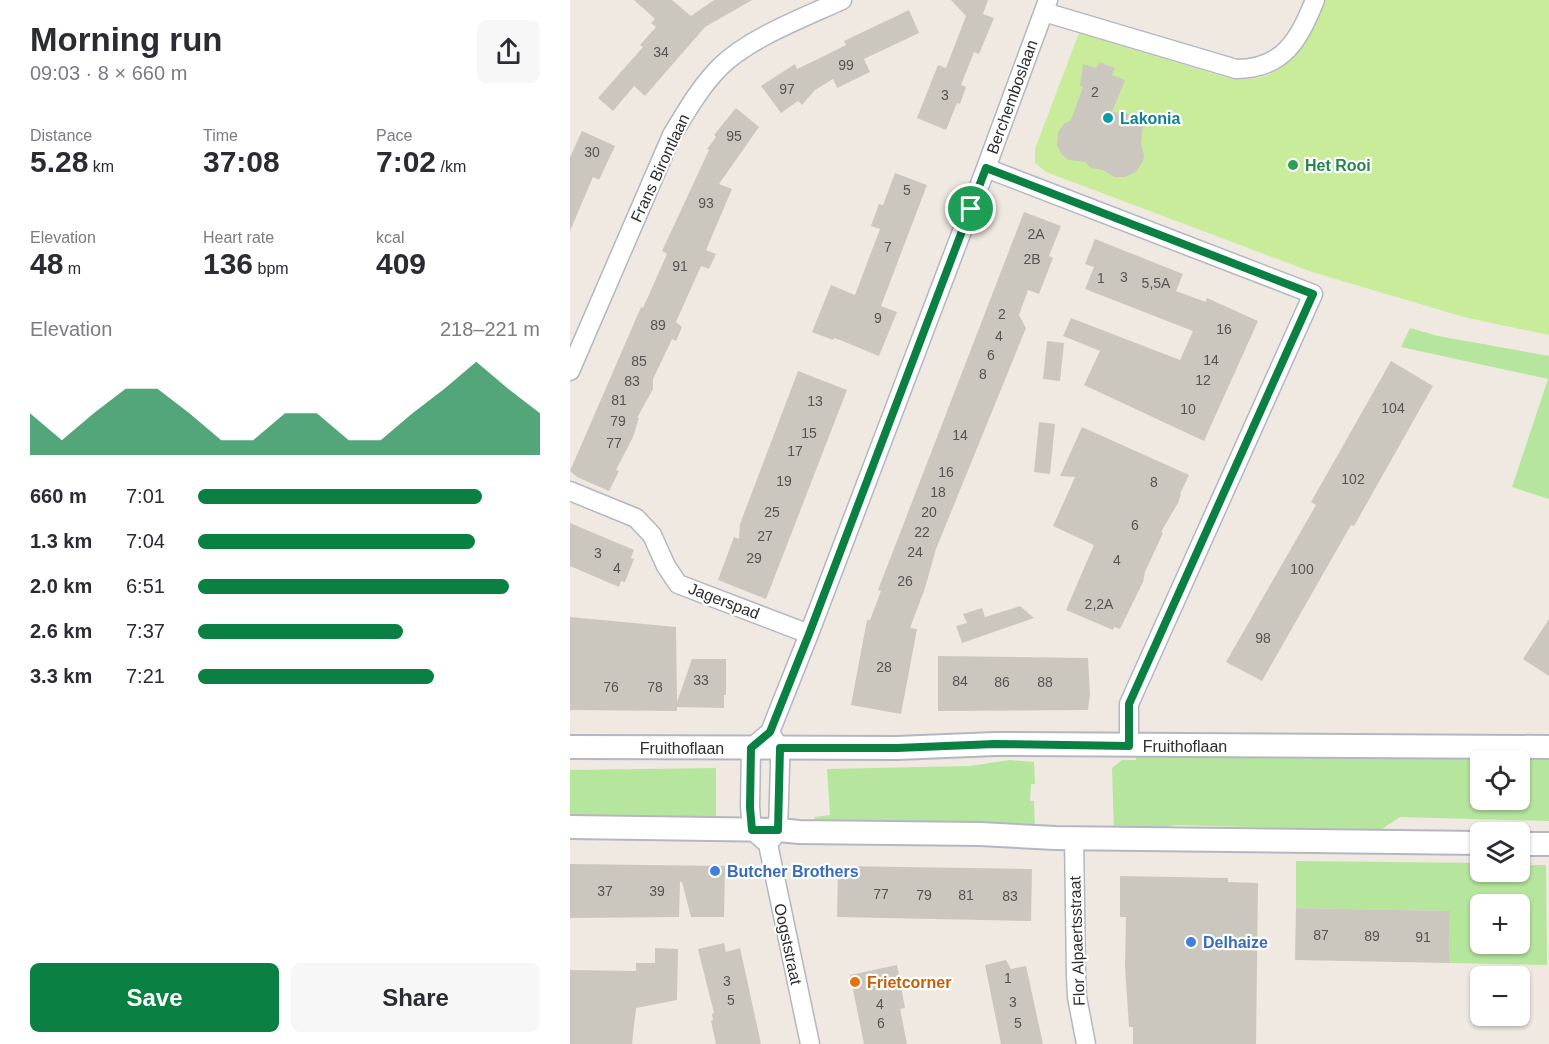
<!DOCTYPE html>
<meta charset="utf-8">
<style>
body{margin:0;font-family:Helvetica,sans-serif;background:#f7f7f7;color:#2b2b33;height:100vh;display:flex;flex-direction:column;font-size:22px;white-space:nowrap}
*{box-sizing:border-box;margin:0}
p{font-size:20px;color:#7c7c81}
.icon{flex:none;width:33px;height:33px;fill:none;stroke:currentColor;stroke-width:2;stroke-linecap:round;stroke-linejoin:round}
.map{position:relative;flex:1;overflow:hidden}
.side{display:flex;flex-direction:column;background:#fff;width:570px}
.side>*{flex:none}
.buttons{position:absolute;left:900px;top:750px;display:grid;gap:12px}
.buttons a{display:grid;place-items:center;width:60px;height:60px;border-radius:9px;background:#fff;box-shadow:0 2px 4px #0004;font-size:30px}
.pin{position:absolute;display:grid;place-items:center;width:51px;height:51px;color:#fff;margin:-26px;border:3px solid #fff;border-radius:50%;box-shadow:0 2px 6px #0007}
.round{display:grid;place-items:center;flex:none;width:63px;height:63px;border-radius:9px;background:#f7f7f7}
.summary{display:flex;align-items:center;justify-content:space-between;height:102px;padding:0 30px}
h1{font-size:33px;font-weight:700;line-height:45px}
.metrics{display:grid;grid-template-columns:repeat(3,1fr);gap:9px;height:102px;padding:6px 30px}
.metrics div{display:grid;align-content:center}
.metrics b{font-size:30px;font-weight:700}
.metrics small{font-size:16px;font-weight:400}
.metrics p{font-size:16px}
.chart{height:168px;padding:12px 30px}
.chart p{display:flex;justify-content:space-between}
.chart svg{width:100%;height:108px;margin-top:6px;fill:#0b8043;opacity:.7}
.primary-button{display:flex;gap:12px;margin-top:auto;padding:12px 30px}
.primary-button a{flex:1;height:69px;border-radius:9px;background:#0b8043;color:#fff;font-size:24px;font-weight:700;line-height:69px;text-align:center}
.primary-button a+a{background:#f7f7f7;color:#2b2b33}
ul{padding:0 30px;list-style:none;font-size:20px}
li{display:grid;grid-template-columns:96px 72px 1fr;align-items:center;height:45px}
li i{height:15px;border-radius:8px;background:#0b8043}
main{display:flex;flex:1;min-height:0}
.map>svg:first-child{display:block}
</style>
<main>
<section class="side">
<div class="summary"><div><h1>Morning run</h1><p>09:03 · 8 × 660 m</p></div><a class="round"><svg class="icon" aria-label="share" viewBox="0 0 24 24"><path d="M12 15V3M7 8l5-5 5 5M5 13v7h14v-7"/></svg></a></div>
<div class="metrics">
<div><p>Distance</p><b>5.28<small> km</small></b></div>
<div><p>Time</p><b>37:08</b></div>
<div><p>Pace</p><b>7:02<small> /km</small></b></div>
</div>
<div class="metrics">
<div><p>Elevation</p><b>48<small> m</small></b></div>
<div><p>Heart rate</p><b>136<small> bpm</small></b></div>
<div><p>kcal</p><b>409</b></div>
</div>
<div class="chart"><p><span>Elevation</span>218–221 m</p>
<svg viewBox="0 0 160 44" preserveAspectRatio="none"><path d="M0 44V27L10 38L20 27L30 17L40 17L50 27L60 38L70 38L80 27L90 27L100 38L110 38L120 27L130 17L140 6L150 17L160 27V44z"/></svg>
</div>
<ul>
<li><b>660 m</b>7:01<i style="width:83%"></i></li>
<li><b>1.3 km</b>7:04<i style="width:81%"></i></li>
<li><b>2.0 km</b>6:51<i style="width:91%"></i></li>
<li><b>2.6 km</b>7:37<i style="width:60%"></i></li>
<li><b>3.3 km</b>7:21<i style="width:69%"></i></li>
</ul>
<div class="primary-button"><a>Save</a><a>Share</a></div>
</section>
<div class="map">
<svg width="979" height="1044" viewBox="0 0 979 1044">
<rect width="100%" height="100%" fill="#efe9e1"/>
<path fill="#b6e59e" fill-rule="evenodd" d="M840,328L868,336L979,356V499L942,487L978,379L831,347Z
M565,747L979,754V821L830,817L809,831L608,825L544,833L542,768L552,760H566ZM910,760H950V800H910Z
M440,760L464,762L465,784H461L460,801H464L465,831L402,821H302L242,828L245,817L260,815L257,769L400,766Z
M146,768V817L0,816V770Z
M726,861L910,863V872H950V865H976L977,965L879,963L880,911L726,908ZM910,904H950V944H910Z"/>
<path fill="#c9ec9a" d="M753,0H979V335L894,317L742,272L476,172L465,163V149L509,33L654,77C710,90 738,48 753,0Z"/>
<path fill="#cbc7bf" d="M64,0H102L121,16L144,0H182L135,27L75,96L64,86L43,111L28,98L73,47L70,45L86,27L81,23L85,19Z
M381,0H418L413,14L424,18L409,54L404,52L391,85L396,87L390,104L387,103L376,130L347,118L368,65L376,68L396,16Z
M339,10L349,33L294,59L300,72L267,88L263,79L245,90L232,105L228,101L211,113L191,86L225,64L227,69L254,56L276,45L274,41Z
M529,62L545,68L542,75L555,80L542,112L574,115L571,144L574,155L573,161L566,172L555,177H544L533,170L521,168L515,162L499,160L492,155L487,145L488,132L494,124L501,120L513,87L510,86L513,64L526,68Z
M166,108L189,127L149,184L162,189L136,250L146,254L139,269L131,266L106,322L112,327L106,341L102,339L83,379V389L67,418H69L63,437L46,470L49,471L39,491L7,477L0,471L71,307L73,308L97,254L92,251L139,150L137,149L146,137L144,135Z
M12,131L45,146L29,180L23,177L0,231V157Z
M325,173L357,185L311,306L327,312L309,356L270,340L264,338L263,340L242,332L261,285L285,295L310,229L301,226L309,204L313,205Z
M454,212L491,226L479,256L483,258L469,294L458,290L449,315L456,328L366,549L355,588L340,628L347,629L331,714L281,705L297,620H300L311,591L308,590Z
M525,239L613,274L606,291L636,302L637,298L688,321L634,441L514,385L530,351L493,336L501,318L610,360L623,331L515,289L524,267L515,264Z
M477,341L494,343L490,381L473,379Z
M821,361L863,386L784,526L781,525L692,681L656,662L746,505L741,502Z
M228,371L277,390L196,599L148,580L164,537L169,539L170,524Z
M469,422L485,424L480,474L464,472Z
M512,427L619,475L610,494H611L608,503L591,532L593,533L575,572L573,582L550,629L544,627L543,630L496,610L524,545L483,526L505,477L490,476Z
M0,523L64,550L61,558L64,559L55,582L51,581L49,587L0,566Z
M450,606L464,618L392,643L386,626L397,623L393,614L412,608L415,617Z
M0,617L106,627L107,702L122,659H156V695H154V708L107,707V711L0,710Z
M979,619V676L953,659Z
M368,656L518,658L520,695L518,710L368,711Z
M0,864L155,866L154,917H121L112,882H110L109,917L0,918Z
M268,866L462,869L461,921L267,917Z
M550,876L658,878V882L688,883L686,1044H563V1027H559L555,967L556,917H550Z
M726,908L880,911L879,963L725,960Z
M154,943L156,952L170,948L191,1044H146L141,1021L143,1020L142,1014L144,1013L128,949Z
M85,948L108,949L107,1000L66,1008L62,1044H0V970L66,971V963H85Z
M436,960L441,969L456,966L473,1044H431L415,965Z
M327,965L335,1008L330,1009L337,1044H294L280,975Z"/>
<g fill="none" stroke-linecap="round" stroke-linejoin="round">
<g stroke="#b4b7c1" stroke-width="21">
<path id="minor" d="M474,12L666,69C714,69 729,39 745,0
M416,168L743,294L559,704V745
M0,371L102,135C116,112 130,87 150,67C179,38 235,17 272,0
M0,491L66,518L82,535L96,566L108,584L239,634
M504,837L506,975L507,997L516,1044
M202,839L208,830L210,766V748L202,736
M240,1044L198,844L182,830L180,807L181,748L200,732L239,634L416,168L478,0"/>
</g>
<g stroke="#b4b7c1" stroke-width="26">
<path id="tertiary" d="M0,747L327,748L425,744L979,747
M0,827L208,830L229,832L410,834L485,838L910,843
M950,844H979"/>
</g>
<use href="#minor" stroke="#fff" stroke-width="18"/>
<use href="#tertiary" stroke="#fff" stroke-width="22"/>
</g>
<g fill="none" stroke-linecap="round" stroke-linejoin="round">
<g stroke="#fff" stroke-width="12">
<path id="route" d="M416,168L743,294L559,704V746L425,744L327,748H210L208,830H182L180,807L181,748L200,732L239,634Z"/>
</g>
<use href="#route" stroke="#0b8043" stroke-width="8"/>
</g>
<circle fill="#0f9aa8" stroke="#fff" stroke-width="2" cx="538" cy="118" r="6"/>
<circle fill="#2e9e5b" stroke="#fff" stroke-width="2" cx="723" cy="165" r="6"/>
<g fill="#3f7fe0" stroke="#fff" stroke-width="2">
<circle cx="145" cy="871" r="6"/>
<circle cx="621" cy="942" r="6"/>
</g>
<circle fill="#e8710a" stroke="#fff" stroke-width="2" cx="285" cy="982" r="6"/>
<g text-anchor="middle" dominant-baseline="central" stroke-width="4.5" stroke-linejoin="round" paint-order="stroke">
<g font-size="14" fill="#555452">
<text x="91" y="52">34</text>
<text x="276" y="65">99</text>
<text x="217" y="89">97</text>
<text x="525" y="92">2</text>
<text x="375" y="95">3</text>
<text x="164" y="136">95</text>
<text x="22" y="152">30</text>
<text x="337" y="190">5</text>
<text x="136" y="203">93</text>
<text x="466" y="234">2A</text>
<text x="318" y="247">7</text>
<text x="462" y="259">2B</text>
<text x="110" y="266">91</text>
<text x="554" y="277">3</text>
<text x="531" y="278">1</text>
<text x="586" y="283">5,5A</text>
<text x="432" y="314">2</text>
<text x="308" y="318">9</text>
<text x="88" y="325">89</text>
<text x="654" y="329">16</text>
<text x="429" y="336">4</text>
<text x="421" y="355">6</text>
<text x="641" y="360">14</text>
<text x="69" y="361">85</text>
<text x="413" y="374">8</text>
<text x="633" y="380">12</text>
<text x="62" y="381">83</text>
<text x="49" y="400">81</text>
<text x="245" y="401">13</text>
<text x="823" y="408">104</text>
<text x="618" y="409">10</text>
<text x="48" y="421">79</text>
<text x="239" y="433">15</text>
<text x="390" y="435">14</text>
<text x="44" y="443">77</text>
<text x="225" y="451">17</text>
<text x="376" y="472">16</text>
<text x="783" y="479">102</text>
<text x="214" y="481">19</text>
<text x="584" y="482">8</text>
<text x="368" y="492">18</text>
<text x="202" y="512">25</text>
<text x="359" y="512">20</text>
<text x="565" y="525">6</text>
<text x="352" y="532">22</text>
<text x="195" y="536">27</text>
<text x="345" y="552">24</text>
<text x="28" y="553">3</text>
<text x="184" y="558">29</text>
<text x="547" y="560">4</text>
<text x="47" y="568">4</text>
<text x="732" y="569">100</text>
<text x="335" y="581">26</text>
<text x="529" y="604">2,2A</text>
<text x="693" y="638">98</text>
<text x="314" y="667">28</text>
<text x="131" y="680">33</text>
<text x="390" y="681">84</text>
<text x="432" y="682">86</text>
<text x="475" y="682">88</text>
<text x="41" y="687">76</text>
<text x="85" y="687">78</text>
<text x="35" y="891">37</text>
<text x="87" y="891">39</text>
<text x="311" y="894">77</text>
<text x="354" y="895">79</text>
<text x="396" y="895">81</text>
<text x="440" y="896">83</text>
<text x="751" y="935">87</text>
<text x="802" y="936">89</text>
<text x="853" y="937">91</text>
<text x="438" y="978">1</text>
<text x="157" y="981">3</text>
<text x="161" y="1000">5</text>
<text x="443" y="1002">3</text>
<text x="310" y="1004">4</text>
<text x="311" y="1023">6</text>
<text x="448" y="1023">5</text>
</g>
<g font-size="16" fill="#2e2e2e" stroke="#fff">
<text transform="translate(442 97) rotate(-70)">Berchemboslaan</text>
<text transform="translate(90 168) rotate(-65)">Frans Birontlaan</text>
<text transform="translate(154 601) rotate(21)">Jagerspad</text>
<text x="615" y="746">Fruithoflaan</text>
<text x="112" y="748">Fruithoflaan</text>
<text transform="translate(507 941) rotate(-92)">Flor Alpaertsstraat</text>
<text transform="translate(218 944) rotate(78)">Oogststraat</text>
</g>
<g font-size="16" font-weight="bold" fill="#0d838f" stroke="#fff" text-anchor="start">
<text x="550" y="118">Lakonia</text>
</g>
<g font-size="16" font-weight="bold" fill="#27864d" stroke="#fff" text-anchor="start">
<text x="735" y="165">Het Rooi</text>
</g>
<g font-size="16" font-weight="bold" fill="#366cbe" stroke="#fff" text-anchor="start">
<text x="157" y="871">Butcher Brothers</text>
<text x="633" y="942">Delhaize</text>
</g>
<g font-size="16" font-weight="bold" fill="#c56008" stroke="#fff" text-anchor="start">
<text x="297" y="982">Frietcorner</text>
</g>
</g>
</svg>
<div class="buttons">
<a><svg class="icon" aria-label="locate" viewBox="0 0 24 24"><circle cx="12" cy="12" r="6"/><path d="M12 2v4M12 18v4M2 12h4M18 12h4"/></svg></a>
<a><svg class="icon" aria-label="layers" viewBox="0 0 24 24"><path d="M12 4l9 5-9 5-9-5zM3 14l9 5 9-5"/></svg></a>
<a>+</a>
<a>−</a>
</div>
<div class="pin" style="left:401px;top:209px;background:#1e9e55"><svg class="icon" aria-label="arrive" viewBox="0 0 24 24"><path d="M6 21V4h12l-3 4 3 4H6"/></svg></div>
</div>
</main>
